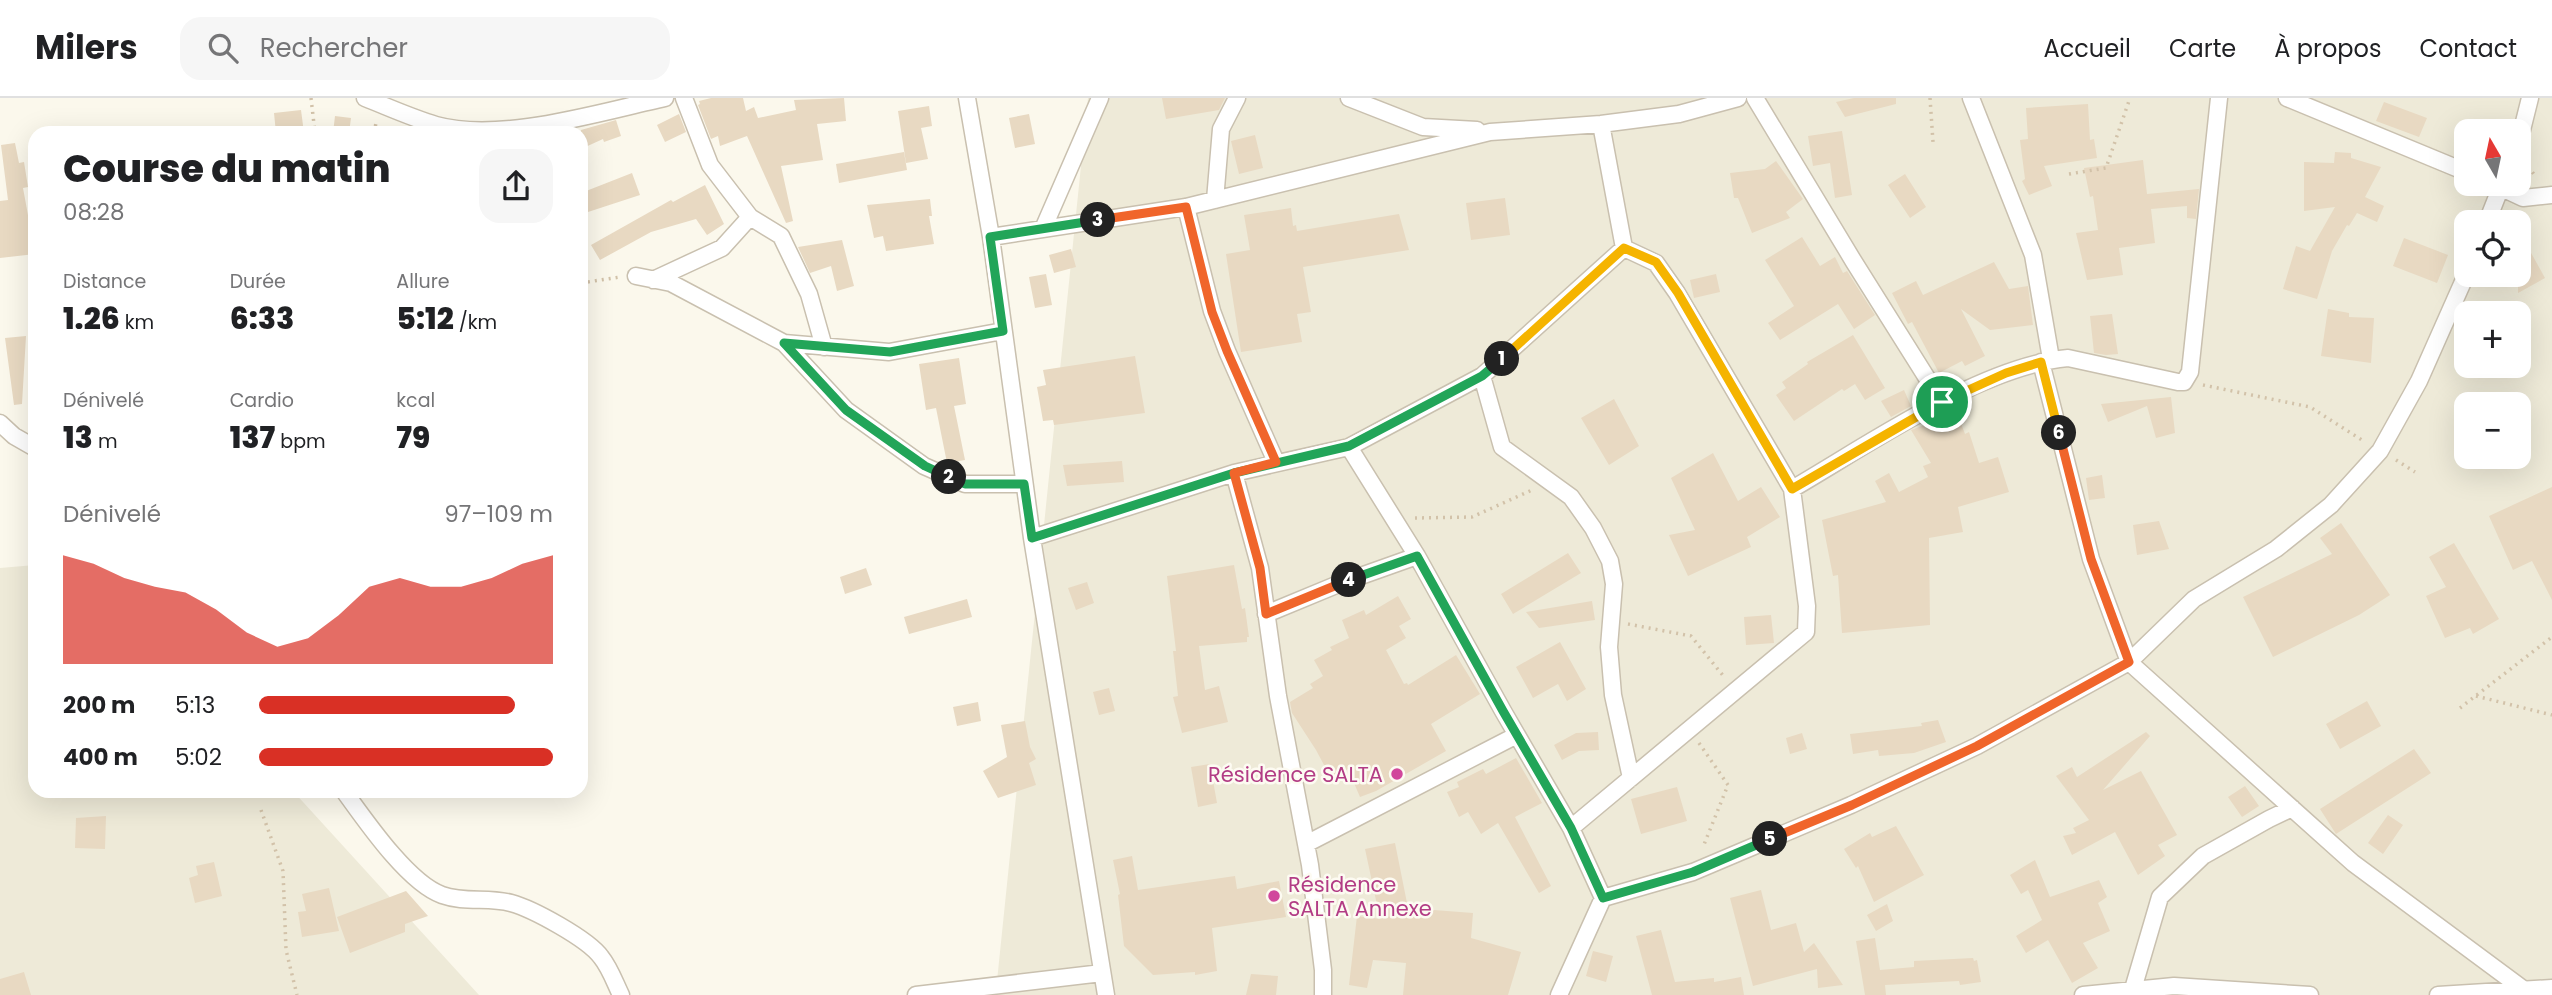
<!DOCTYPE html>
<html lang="fr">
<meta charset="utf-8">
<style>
body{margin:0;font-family:Poppins,sans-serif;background:#f6f6f6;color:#202124;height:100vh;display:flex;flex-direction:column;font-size:26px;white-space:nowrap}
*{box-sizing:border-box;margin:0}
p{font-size:23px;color:#757577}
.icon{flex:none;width:38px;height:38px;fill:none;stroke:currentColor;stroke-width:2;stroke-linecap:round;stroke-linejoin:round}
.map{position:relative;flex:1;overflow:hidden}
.sheet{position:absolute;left:28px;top:28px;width:560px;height:672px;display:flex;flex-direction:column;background:#fff;border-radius:21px;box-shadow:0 7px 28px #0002}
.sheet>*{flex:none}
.needle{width:46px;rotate:351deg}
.controls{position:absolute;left:2454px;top:21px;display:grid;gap:14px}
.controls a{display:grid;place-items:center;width:77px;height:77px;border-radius:14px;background:#fff;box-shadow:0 7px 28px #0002;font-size:35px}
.pin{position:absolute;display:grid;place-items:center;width:60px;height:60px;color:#fff;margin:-30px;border:4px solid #fff;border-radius:50%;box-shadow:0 2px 7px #0007}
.km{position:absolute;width:35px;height:35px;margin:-18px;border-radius:50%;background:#222;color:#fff;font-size:19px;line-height:35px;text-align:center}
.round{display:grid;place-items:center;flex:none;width:74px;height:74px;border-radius:21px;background:#f6f6f6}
.headline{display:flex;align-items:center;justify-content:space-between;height:119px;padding:0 35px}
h1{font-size:38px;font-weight:800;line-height:52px}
.stats{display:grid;grid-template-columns:repeat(3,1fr);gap:10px;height:119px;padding:7px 35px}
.stats div{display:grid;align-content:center}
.stats b{font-size:30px;font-weight:800}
.stats small{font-size:19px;font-weight:400}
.stats p{font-size:19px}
.chart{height:196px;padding:14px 35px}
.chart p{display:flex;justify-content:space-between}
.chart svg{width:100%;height:126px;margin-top:7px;fill:#d93025;opacity:.7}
ul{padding:0 35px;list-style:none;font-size:23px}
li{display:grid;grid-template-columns:112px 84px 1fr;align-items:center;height:52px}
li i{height:18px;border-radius:9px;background:#d93025}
header{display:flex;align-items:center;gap:42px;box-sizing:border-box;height:98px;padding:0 35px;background:#fff;border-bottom:2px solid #e0e0e0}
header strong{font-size:33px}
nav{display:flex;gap:38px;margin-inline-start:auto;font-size:24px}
.search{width:490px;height:63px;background:#f6f6f6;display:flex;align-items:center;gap:18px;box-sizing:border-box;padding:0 24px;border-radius:21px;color:#757577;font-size:26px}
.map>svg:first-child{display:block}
</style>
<header>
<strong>Milers</strong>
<div class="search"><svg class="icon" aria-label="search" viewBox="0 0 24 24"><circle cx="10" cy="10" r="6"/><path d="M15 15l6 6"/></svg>Rechercher</div>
<nav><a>Accueil</a><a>Carte</a><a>À propos</a><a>Contact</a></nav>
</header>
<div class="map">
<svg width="2552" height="897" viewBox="0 0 2552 897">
<rect width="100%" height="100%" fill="#fbf8ec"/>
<path fill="#eeead8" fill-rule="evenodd" d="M1088,0H2552V897H913L997,883ZM2466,33H2518V86H2466ZM2466,124H2518V177H2466ZM2466,215H2518V268H2466ZM2466,306H2518V359H2466Z
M35,467V693H293L479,897H0V470Z"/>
<path fill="#e8d9c2" d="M711,0H743L746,13L754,9L758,20L796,12L794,2L844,0L846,23L817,26L823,62L781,68L793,123L786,125L747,38L720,48L718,38L711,41L698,7L700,6L699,3Z
M1162,0H1225L1219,12L1166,21Z
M1854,0H1896V6L1845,19L1836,4Z
M2384,4L2427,20L2419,39L2376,23Z
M2088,6L2090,42L2094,41L2097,60L2044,68L2052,88L2029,97L2022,83L2025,81L2020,42L2028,41L2026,10Z
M929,8L932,28L921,30L928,61L906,65L898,13Z
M301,12L304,35H276L274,15Z
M679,16L686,34L665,44L657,27Z
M1029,16L1035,46L1015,50L1009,20Z
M335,18L351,20L349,35H333Z
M616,22L621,38L604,44L603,41L581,51V32Z
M1842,33L1852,97L1835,100L1830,65L1813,68L1808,38Z
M1255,37L1263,70L1239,76L1231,43Z
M15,45L19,65L24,64L28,89L23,90L30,128H34L35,156L0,160V103L8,102L1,47Z
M904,54L907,72L839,85L836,66Z
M2335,54L2351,55V60L2381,69L2365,99L2384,108L2377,124L2357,115L2349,128L2347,127L2332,153L2317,201L2283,191L2296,148L2310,153L2335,109L2304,113V64L2334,65Z
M2143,62L2147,96L2199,91L2196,121L2187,120V108L2151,111L2155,145L2119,150L2123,177L2087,182L2076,135L2098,132L2093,98L2090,99L2084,70Z
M1776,63L1803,101L1786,114L1790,120L1752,135L1738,100H1734L1730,75L1765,71Z
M632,75L640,97L588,114L581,95Z
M1905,76L1926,109L1910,120L1888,87Z
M705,87L724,126L707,137L696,121L651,134L600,162L591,147L671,102L673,104Z
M1505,100L1510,137L1471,142L1466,105Z
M930,101L932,118H929L934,146L886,153L883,138L874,140L867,107Z
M1291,110L1293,128L1296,127L1297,133L1399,116L1409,152L1303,169L1311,214L1297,216L1302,244L1241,254L1226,156L1250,152L1244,117Z
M1802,139L1820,168L1835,159L1843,175L1847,173L1875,217L1854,231L1838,206L1780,242L1768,225L1794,208L1765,162Z
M2404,140L2448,157L2437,185L2393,168Z
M842,142L854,188L837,193L831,168L810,175L798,149Z
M1071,151L1076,169L1054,175L1049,157Z
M2530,153L2545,180L2518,195V159Z
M1994,164L2009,191L2028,188L2033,227L1990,232L1961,211L1985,258L1965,268L1962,263L1939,275L1912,224L1908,226L1892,195L1916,183L1923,197Z
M1046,176L1052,207L1035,210L1029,179Z
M1716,176L1720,194L1694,200L1690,182Z
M2328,211L2349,215V219L2374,220L2371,265L2321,258Z
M2112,216L2118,256L2106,257L2094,255L2090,218Z
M1853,237L1885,290L1865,302L1855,286L1844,293L1842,291L1794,323L1776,297L1786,290L1782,284L1808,266L1807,264Z
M26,238L22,306L14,307L5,240Z
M1135,258L1145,315L1054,327L1053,322L1043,323L1037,289L1046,287L1043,272Z
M959,260L966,306L954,308L965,362L947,365L936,310L926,312L919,266Z
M1904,292L1911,308L1891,319L1881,303Z
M2171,299L2175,335L2156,340L2147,308L2108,324L2101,306Z
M1614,301L1639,348L1609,367L1581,320Z
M1957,315L1965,336L1969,334L1979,365L1998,359L2009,394L1958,409L1963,434L1929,440L1930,527L1842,535L1838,477L1833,478L1822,422L1886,404L1875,383L1889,375L1899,394L1928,379L1923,368L1931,365L1911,332Z
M1713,355L1738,403L1761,389L1780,419L1747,439L1751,449L1688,478L1669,437L1695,432L1671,380Z
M1122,363L1124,384L1067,388L1063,367Z
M2102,377L2105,400L2089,402L2086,380Z
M2552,389V502L2532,463L2513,472L2489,418Z
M2159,423L2169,451L2137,457L2133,427Z
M2341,425L2390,497L2359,517L2273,559L2243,499L2332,456L2320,440Z
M2454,445L2499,521L2473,536L2470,530L2445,540L2426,498L2446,489L2429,459Z
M1568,455L1581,475L1513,516L1501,496Z
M1234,467L1242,511L1245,510L1249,539H1247V544L1199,548L1205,592L1219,588L1228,624L1182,635L1173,599L1178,598L1173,553H1176L1167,478Z
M866,470L872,487L845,496L840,479Z
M1087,484L1094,505L1076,512L1068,490Z
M1398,498L1411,521L1399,528L1406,540L1386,552L1404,586L1407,585L1408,587L1456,557L1480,596L1431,626L1446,653L1376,693L1360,699L1348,671L1331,680L1316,652L1292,615L1290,604L1313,590L1310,586L1323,578L1314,562L1332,552L1330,549L1349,540L1342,522L1364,512L1366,517Z
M967,501L972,519L909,536L904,519Z
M1592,503L1595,522L1539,530L1526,514Z
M1771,517L1774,545L1746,547L1744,519Z
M1560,544L1586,591L1567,603L1558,586L1533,600L1516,569Z
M1109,590L1115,613L1099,617L1093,594Z
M2367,603L2381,628L2340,651L2326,626Z
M978,604L981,623L957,628L953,609Z
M1938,622L1946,644L1914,655L1879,658L1878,652L1853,656L1850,636L1922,628L1921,625Z
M1025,623L1030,649L1036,661L1029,665L1036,687L998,700L983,673L1007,659L1001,627Z
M1598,634L1599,652L1579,653L1562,662L1554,647L1576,635Z
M2146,634L2150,638L2103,692L2141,673L2177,737L2158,747L2165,758L2138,777L2115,734L2072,757L2063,738L2076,735L2073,730L2089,722L2056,678L2072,669L2077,679Z
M1802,635L1807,651L1790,656L1786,640Z
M2414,651L2431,675L2336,736L2320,711Z
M1516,660L1542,705L1515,719L1551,788L1539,795L1498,725L1481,736L1468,714L1459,719L1447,694L1459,689L1457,684L1483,671L1486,676Z
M1210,666L1217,705L1198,709L1191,669Z
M2245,688L2259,708L2242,719L2228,699Z
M1677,689L1687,723L1641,736L1631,701Z
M2388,717L2403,727L2383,756L2368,745Z
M106,718L105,751L75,750L76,720Z
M1896,728L1924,777L1874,804L1858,768L1856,770L1844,751L1870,735L1872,739Z
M1395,745L1408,810L1473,815L1471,840L1521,854L1508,897H1403L1406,865L1373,862L1367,890L1349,887L1357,818L1380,821L1365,751Z
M1132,758L1138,792L1235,778L1237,791L1279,783L1286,819L1212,830L1217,873L1195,877V874L1153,877L1124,848L1118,797L1120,796L1113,762Z
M2035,762L2050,799L2099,782L2107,799L2098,805L2110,833L2083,845L2098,870L2072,885L2048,842L2026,855L2016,838L2042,822L2028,792L2021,796L2010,777Z
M214,764L222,798L195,805L189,780L198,777L196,768Z
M329,790L339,833L302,839L298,814L306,813L302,796Z
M1761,792L1771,832L1796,825L1804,854L1814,845L1843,887L1818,890L1817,871L1753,888L1730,800Z
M406,793L428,818L405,826V834L350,855L337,819Z
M1887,806L1893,823L1876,833L1867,817Z
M1661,832L1675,884L1714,880V884L1741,879L1744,897H1652L1636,838Z
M1875,840L1880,872L1914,869V863L1973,860L1974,863L1977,862L1981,884L1960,887L1959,883L1885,887L1886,897H1865L1856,843Z
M1593,853L1613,858L1606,884L1586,878Z
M24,874L31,897H0V881Z
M1251,876L1278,878L1276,897H1246Z"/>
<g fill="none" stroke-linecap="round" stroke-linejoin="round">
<g stroke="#c9c0af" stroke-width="19">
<path id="minor" d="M365,0C388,9 412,20 436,27C501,45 600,14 665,0
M684,0L710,67L750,119L781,138L809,196L824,249
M967,0L991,139L1032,440L1106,897
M1349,0L1423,29L1477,32
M1755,0L1854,164L1942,304
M1971,0L2033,157L2051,261
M2287,0L2466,74
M1601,26L1624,150
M2518,48L2530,0
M2493,86L2523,100L2552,97
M1215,102L1221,31L1237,0
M1186,109L1212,213L1227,253L1276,364
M2487,124L2502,86
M1043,131L1100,0
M991,139L1186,109L1490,34L1601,26L1679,16L1738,0
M636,178L671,185L784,245L889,254L1003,233
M653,182L722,150L750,119
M784,245L846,312L924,368L965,386H1024
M2041,264L2091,461L2129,564L2353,765L2531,897
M1482,278L1502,349L1571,399L1593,430L1610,463L1614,486L1609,549L1613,597L1631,680
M0,325L14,338L35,350
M1349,349L1417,458L1503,613L1571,730L1603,800
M1234,375L1260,470L1278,598L1310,767L1323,872V897
M1792,391C1868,347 1981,268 2068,260L2178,284H2184L2190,274L2219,0
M1032,440L1234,375L1349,349L1482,278L1624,150
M1266,516L1341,485L1417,458
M344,693C365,722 408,785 442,797C464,805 489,799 511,805C533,811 588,841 601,859C610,870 615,885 621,897
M1571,730L1806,534L1807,508L1792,391L1677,195L1656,165L1624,150
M1306,746L1517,637
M2133,891L2160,799L2203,758L2269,721L2292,710
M916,897L1102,875
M1559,897L1603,800L1693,774L1851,707L1977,648L2129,564L2194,501L2276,451L2331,407L2380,353L2419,283L2466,177
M2083,897L2174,888L2310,897
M2438,897L2552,890"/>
</g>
<path stroke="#d2c2a9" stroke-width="3.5" stroke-dasharray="2 5" stroke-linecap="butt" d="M311,0L315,35
M1930,0L1933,44
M374,35L376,25
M2524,63L2536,79
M2069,76L2106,70L2130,0
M581,185L620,179
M2203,287L2310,309L2365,344
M2396,362L2415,374
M1415,420L1472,419L1532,392
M1628,526L1691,538L1725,580
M2476,598L2552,617
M2460,610L2552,539
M1699,645L1728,687L1703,749
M261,712L283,773L286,852L297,897"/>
<use href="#minor" stroke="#fff" stroke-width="16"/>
</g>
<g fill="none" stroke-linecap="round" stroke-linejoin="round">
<g stroke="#fff" stroke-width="14">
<path id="split-1" d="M1502,261L1624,150L1656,164L1678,195L1792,391L1942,304"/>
</g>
<g stroke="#fff" stroke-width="14">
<path id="split-2" d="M949,379L965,386H1024L1032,440L1234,375L1349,348L1482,278L1502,261"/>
</g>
<g stroke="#fff" stroke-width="14">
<path id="split-3" d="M949,379L925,368L846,312L784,245L890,254L1003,233L990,139L1098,122"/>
</g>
<g stroke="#fff" stroke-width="14">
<path id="split-4" d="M1098,122L1186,109L1212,214L1227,253L1276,364L1234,375L1260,470L1266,516L1349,482"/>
</g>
<g stroke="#fff" stroke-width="14">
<path id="split-5" d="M1349,482L1417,458L1503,613L1571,730L1603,800L1693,774L1770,741"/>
</g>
<g stroke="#fff" stroke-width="14">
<path id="split-6" d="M1770,741L1852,707L1977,648L2129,564L2091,461L2059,335"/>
</g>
<g stroke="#fff" stroke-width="14">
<path id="split-7" d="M1942,304L2006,275L2041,264L2059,335"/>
</g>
<use href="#split-1" stroke="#f5b400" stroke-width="9"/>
<use href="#split-2" stroke="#22a559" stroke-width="9"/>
<use href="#split-3" stroke="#22a559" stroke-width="9"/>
<use href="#split-4" stroke="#f0652b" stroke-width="9"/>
<use href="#split-5" stroke="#22a559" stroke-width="9"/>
<use href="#split-6" stroke="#f0652b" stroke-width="9"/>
<use href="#split-7" stroke="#f5b400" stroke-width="9"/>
</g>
<g fill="#d1479c" stroke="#fdfbf2" stroke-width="2.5">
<circle cx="1397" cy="676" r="7"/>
<circle cx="1274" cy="798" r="7"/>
</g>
<g text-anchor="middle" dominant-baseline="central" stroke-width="5" stroke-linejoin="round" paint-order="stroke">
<g font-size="21" fill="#b23c85" stroke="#fdfbf2" text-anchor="end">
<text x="1383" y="676">Résidence SALTA</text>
<text x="1288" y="786" text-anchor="start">Résidence<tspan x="1288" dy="24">SALTA Annexe</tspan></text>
</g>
</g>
</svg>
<div class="controls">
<a><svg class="needle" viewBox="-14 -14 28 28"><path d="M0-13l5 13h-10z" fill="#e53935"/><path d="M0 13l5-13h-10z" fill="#757577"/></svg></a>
<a><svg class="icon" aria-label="locate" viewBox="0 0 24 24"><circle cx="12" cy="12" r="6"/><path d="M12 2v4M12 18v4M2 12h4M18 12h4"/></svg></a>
<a>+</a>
<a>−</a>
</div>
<div class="pin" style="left:1942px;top:304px;background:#1e9e55"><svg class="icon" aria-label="arrive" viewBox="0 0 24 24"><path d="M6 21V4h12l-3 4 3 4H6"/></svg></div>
<b class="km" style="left:1502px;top:261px">1</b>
<b class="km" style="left:949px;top:379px">2</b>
<b class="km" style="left:1098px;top:122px">3</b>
<b class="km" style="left:1349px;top:482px">4</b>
<b class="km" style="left:1770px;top:741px">5</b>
<b class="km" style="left:2059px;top:335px">6</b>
<section class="sheet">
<div class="headline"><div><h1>Course du matin</h1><p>08:28</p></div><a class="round"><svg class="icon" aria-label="share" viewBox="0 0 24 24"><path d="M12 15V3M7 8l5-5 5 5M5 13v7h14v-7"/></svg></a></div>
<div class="stats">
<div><p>Distance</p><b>1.26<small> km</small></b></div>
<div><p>Durée</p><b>6:33</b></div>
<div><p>Allure</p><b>5:12<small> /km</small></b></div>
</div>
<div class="stats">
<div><p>Dénivelé</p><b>13<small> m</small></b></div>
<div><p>Cardio</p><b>137<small> bpm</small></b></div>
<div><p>kcal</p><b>79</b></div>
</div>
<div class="chart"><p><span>Dénivelé</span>97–109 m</p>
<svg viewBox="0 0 160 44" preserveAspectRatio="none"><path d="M0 44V6L10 9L20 14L30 17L40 19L50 25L60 33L70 38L80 35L90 27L100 17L110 14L120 17L130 17L140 14L150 9L160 6V44z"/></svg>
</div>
<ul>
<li><b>200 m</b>5:13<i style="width:87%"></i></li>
<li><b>400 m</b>5:02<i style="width:100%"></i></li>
</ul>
</section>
</div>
